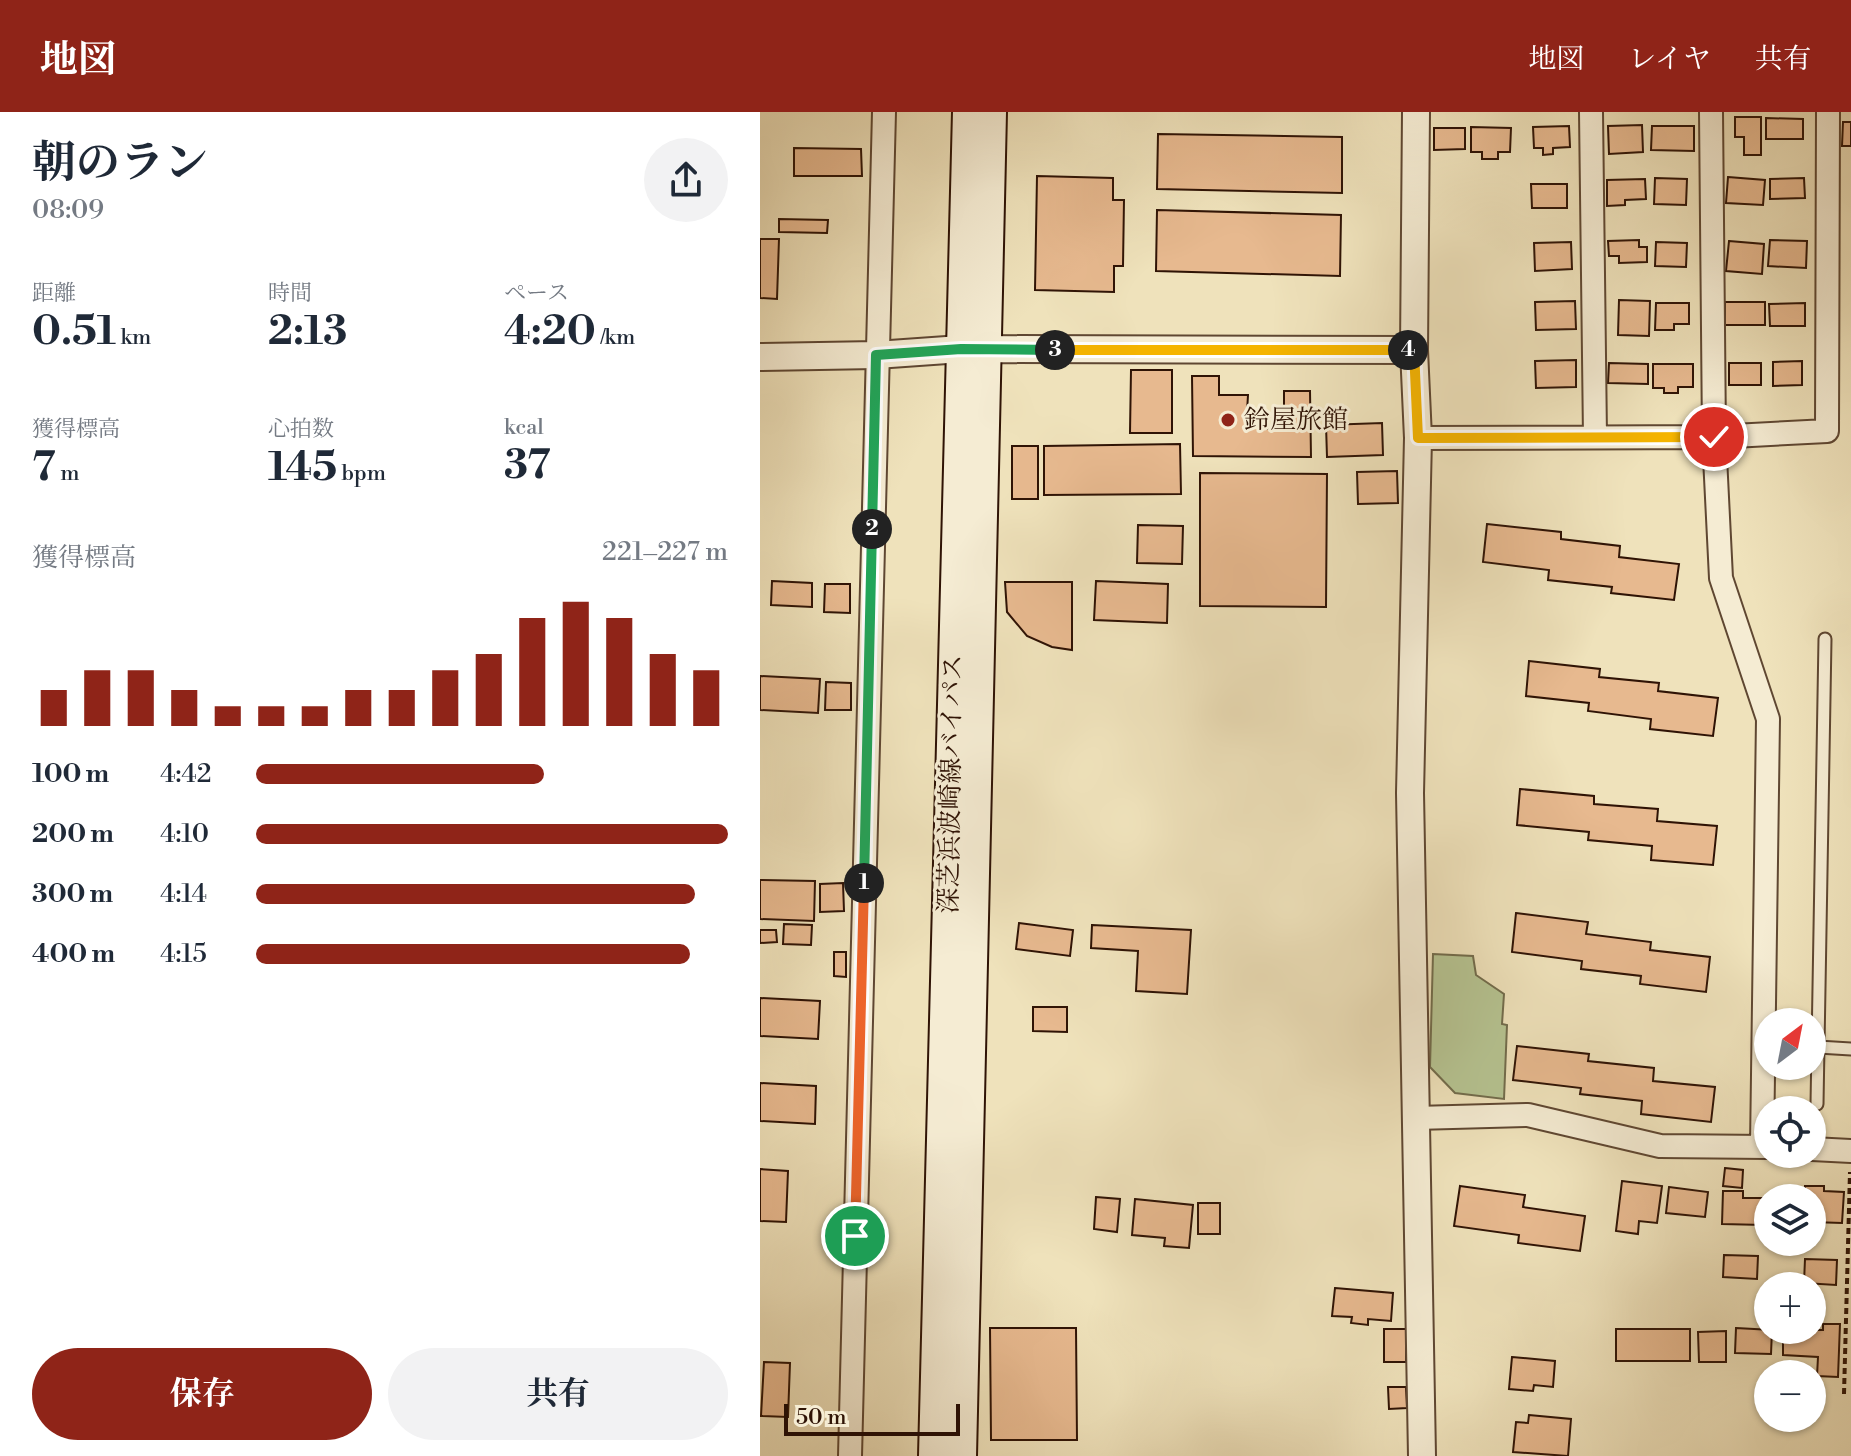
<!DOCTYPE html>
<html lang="ja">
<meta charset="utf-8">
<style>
body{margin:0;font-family:"Libre Bodoni","Noto Serif JP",serif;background:#f2f2f3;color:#1f2937;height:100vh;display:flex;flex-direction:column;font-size:30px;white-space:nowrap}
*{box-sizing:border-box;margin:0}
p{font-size:26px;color:#747a83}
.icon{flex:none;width:44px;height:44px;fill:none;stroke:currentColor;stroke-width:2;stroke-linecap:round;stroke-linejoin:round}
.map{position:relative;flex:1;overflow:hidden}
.details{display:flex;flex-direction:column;background:#fff;width:760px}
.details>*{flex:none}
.needle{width:52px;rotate:32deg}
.buttons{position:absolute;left:994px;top:896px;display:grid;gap:16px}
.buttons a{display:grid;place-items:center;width:72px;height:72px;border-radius:50%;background:#fff;box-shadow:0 2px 6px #0004;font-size:40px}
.scale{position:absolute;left:24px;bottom:20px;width:176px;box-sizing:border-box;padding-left:8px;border:4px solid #2f1305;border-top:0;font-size:22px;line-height:28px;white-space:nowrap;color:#2f1305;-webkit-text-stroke:6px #f5ecd3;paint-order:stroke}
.pin{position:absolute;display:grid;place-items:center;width:68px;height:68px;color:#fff;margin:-34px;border:4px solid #fff;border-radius:50%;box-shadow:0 2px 8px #0007}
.km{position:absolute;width:40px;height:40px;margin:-20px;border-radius:50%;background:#222;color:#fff;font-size:22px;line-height:40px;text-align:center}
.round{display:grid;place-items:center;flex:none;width:84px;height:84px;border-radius:42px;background:#f2f2f3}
.overview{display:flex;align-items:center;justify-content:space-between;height:136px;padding:0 32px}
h1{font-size:44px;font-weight:700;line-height:60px}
.metrics{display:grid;grid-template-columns:repeat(3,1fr);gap:12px;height:136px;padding:8px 32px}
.metrics div{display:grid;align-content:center}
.metrics b{font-size:40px;font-weight:700}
.metrics small{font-size:22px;font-weight:400}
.metrics p{font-size:22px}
.chart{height:224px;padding:16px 32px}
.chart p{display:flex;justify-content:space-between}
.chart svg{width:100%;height:144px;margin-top:8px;stroke:#8f2418;stroke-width:6}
.primary-button{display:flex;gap:16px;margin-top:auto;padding:16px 32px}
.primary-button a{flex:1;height:92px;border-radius:48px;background:#8f2418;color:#fff;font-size:32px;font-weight:700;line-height:92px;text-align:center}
.primary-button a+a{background:#f2f2f3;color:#1f2937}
ul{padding:0 32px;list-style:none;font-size:26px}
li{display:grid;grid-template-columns:128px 96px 1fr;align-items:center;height:60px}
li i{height:20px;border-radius:10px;background:#8f2418}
header{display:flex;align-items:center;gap:48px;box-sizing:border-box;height:112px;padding:0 40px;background:#8f2418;color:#fff}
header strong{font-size:38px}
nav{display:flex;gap:44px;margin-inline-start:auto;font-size:28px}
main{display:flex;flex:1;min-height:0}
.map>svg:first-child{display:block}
</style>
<header>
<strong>地図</strong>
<nav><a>地図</a><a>レイヤ</a><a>共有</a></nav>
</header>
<main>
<section class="details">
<div class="overview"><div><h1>朝のラン</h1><p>08:09</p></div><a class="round"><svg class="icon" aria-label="share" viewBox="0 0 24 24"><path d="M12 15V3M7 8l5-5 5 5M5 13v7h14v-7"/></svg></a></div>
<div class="metrics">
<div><p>距離</p><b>0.51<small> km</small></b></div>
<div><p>時間</p><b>2:13</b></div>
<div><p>ペース</p><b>4:20<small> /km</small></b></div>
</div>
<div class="metrics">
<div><p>獲得標高</p><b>7<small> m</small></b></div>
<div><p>心拍数</p><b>145<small> bpm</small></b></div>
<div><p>kcal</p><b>37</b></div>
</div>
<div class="chart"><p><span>獲得標高</span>221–227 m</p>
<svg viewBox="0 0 160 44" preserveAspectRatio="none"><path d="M5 44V33M15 44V27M25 44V27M35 44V33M45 44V38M55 44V38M65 44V38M75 44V33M85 44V33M95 44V27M105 44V22M115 44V11M125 44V6M135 44V11M145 44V22M155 44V27"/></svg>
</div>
<ul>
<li><b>100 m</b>4:42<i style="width:61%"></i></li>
<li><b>200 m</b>4:10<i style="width:100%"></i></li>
<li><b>300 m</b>4:14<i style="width:93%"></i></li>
<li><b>400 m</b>4:15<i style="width:92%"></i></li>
</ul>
<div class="primary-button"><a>保存</a><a>共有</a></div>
</section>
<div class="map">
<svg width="1091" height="1344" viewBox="0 0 1091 1344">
<rect width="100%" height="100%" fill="#efe2bb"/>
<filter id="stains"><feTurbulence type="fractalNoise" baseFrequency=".0025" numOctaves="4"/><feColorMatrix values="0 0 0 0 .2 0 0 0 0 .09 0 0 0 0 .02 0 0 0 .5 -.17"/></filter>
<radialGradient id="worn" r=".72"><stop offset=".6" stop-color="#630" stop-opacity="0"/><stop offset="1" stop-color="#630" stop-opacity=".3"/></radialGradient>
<path fill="#b6c492" stroke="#726c4c" stroke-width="2" d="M673,842L713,844L716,863L744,882L742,912L747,913L744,987L695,981L670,955Z"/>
<path fill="#e7b98f" stroke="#2f1305" stroke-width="2" d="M975,5H1001V43H984V25H975Z
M1006,6L1043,7V27H1006Z
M1083,10H1091V34H1082Z
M882,13L883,40L849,42L848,14Z
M809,14L810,35L793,36V42L783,43V36H774L773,15Z
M892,14H934V39L891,38Z
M711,15L751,16L750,40H738V47H722V40H711Z
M674,16H705V37L674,38Z
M398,22L582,25V81L397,77Z
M34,36L101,37L102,64H34Z
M277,64L353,66V88H364L363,154H354V180L275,178Z
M968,65L1005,68L1003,93L966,91Z
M895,66L927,67L926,93L894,92Z
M1044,66L1045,86L1010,87V67Z
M885,67L886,87L865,88V93L847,94V68Z
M771,72H807V96H772Z
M397,98L581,103L580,164L396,159Z
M19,107L68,108L67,121L19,120Z
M0,127H19L17,187L0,186Z
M879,128V135H887V150L859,151V144H849L848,129Z
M1010,128L1047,129L1046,156L1008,154Z
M969,129L1004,132L1002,162L966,159Z
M811,130L812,157L775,159L774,131Z
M896,130L927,131L926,155L895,154Z
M859,188L890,189L889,224L858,223Z
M815,189L816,217L776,218L775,190Z
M965,190H1005V213H965Z
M896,191H929V212H914V218H895Z
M1045,191V214H1010L1009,192Z
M816,248V275L776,276L775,249Z
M1042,249V273L1013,274V250Z
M849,251L888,252V272L848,271Z
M969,251H1001V273H969Z
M893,252H933V275H918V281H904V276H893Z
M371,258H412V321H370Z
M432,264H459V283H488L487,300H503V317H524V279H550L551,345L433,344Z
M622,311L623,343L567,345L566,313Z
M420,332L421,382L284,383V334Z
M252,334H278V387H252Z
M637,359L638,391L598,392L597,360Z
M440,361L567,362L566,495L440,494Z
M727,412L801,420V427L860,434L859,445L919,452L914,488L851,481L852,475L788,468L789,458L723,450Z
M378,413L423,414L422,452L377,451Z
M12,469L52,471V495L11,493Z
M336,469L408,472L407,511L334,508Z
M245,470H312V538L292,535L267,524L247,500Z
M65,472H90V501L64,500Z
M769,549L840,557L839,565L899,571L898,579L958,586L953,624L890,617L891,607L828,599L829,591L766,584Z
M0,564L60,567L58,601L0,598Z
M66,570L91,571V598H65Z
M760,677L834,684V692L898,697L897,709L957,714L953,753L891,748L892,734L828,728L829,720L757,713Z
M0,768L55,769L54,809L0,807Z
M83,771L84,799L60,800V772Z
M756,801L828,810L826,822L891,830L890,838L950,845L946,880L880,872L881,864L821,857L822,849L752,840Z
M259,811L313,818L310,844L256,837Z
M24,812L52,813L51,833L23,832Z
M332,813L431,818L427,882L376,879L378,839L331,836Z
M0,818H16L17,830L0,831Z
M74,840H86V865L74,864Z
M0,886L60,889L58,927L0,924Z
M273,895H307V920L273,919Z
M757,934L829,942L828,949L894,956L893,969L955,975L951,1010L881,1002L882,989L820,982L821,976L753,968Z
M0,971L56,974L55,1012L0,1009Z
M965,1056L983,1058L982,1076L963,1074Z
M0,1057L28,1059L26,1110L0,1109Z
M862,1069L902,1074L897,1111L879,1109L878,1122L856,1119Z
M700,1074L765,1083L763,1095L825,1104L820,1139L758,1131L759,1123L694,1114Z
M1045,1074H1064V1079L1084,1080L1082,1111L1052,1110V1086H1045Z
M909,1075L948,1080L945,1105L906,1101Z
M963,1079H983V1086H1004V1113L962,1112Z
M336,1085L360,1087L357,1120L334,1117Z
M375,1087L433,1093L429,1136L404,1134L405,1126L372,1123Z
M438,1091H460V1122H438Z
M964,1143L998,1144L997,1167L963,1165Z
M1045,1147L1077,1148L1076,1173L1044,1171Z
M575,1176L633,1181L631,1209L608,1207V1213L591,1211L592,1205L572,1204Z
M1063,1212H1080L1078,1265L1057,1264L1058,1245L1023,1243V1218H1063Z
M230,1216H316L317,1328H231Z
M976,1216L1012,1218L1011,1242L975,1241Z
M624,1217H646V1250H624Z
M856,1217H930V1249H856Z
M966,1219V1250H939L938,1220Z
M752,1245L795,1249L793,1275L774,1273L773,1279L749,1277Z
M4,1250L30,1251L28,1305L1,1304Z
M628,1275H646L647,1296L629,1297Z
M769,1303L811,1307L808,1344L753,1340L756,1310L768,1311Z"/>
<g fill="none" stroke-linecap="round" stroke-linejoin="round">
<g stroke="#5f4732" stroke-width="15">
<path id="service" d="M1058,935L1091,937
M1057,992L1065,527"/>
</g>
<g stroke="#5f4732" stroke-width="26">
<path id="minor" d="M831,0L835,325
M951,0L954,325L961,466L1008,607L1002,1034
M658,326L954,325L1067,319L1068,0
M656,1006L768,1003L900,1034L1008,1035
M1052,1037L1091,1039
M90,1344L124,0"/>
</g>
<g stroke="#5f4732" stroke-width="30">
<path id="tertiary" d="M656,0L654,238L658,326L650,681L662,1344
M0,245L116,243L201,237L654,238"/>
</g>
<g stroke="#2f1305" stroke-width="34">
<path id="secondary" d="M174,1344L208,0
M201,1344L231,0"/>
</g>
<path stroke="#2f1305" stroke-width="4" stroke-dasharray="6 4" stroke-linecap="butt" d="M1084,1282L1090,1060"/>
<use href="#service" stroke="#f5ecd3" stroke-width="11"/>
<use href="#minor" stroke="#f5ecd3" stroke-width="22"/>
<use href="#tertiary" stroke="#f5ecd3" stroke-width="26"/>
<use href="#secondary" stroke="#f5ecd3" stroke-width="30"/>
</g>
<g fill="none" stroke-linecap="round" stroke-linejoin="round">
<g stroke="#fff" stroke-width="16">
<path id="split-1" d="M95,1124L104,771"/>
</g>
<g stroke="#fff" stroke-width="16">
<path id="split-2" d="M104,771L112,417"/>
</g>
<g stroke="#fff" stroke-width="16">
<path id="split-3" d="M112,417L116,243L201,237L295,238"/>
</g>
<g stroke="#fff" stroke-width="16">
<path id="split-4" d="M295,238H648"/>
</g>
<g stroke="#fff" stroke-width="16">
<path id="split-5" d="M648,238H654L658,326L954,325"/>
</g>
<use href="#split-1" stroke="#f0652b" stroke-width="10"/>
<use href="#split-2" stroke="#22a559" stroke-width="10"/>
<use href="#split-3" stroke="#22a559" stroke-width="10"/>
<use href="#split-4" stroke="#f5b400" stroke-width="10"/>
<use href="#split-5" stroke="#f5b400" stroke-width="10"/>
</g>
<circle fill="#8f2418" stroke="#f5ecd3" stroke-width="3" cx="468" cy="308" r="8"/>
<g text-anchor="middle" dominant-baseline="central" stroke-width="6" stroke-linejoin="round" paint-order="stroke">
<g font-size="26" fill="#2f1305" stroke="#f5ecd3" text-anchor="start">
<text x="484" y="308">鈴屋旅館</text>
</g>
<g font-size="26" fill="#2f1305" stroke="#f5ecd3">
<text transform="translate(191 672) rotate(-89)">深芝浜波崎線バイパス</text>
</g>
</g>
<rect width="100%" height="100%" filter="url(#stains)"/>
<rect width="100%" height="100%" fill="url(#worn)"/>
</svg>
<div class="buttons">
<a><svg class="needle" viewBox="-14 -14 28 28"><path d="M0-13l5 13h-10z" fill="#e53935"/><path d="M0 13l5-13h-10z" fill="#747a83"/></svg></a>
<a><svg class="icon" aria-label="locate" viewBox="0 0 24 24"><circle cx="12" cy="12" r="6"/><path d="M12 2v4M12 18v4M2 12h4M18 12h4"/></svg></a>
<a><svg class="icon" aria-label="layers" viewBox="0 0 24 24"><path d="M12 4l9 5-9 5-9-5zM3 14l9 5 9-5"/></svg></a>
<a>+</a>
<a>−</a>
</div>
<div class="scale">50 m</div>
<div class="pin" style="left:95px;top:1124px;background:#1e9e55"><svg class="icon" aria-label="arrive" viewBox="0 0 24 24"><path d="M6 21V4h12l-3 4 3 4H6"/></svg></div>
<div class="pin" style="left:954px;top:325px;background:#d93025"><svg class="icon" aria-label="check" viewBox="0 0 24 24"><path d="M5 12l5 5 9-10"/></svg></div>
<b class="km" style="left:104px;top:771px">1</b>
<b class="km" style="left:112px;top:417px">2</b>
<b class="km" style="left:295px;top:238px">3</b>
<b class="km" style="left:648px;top:238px">4</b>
</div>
</main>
